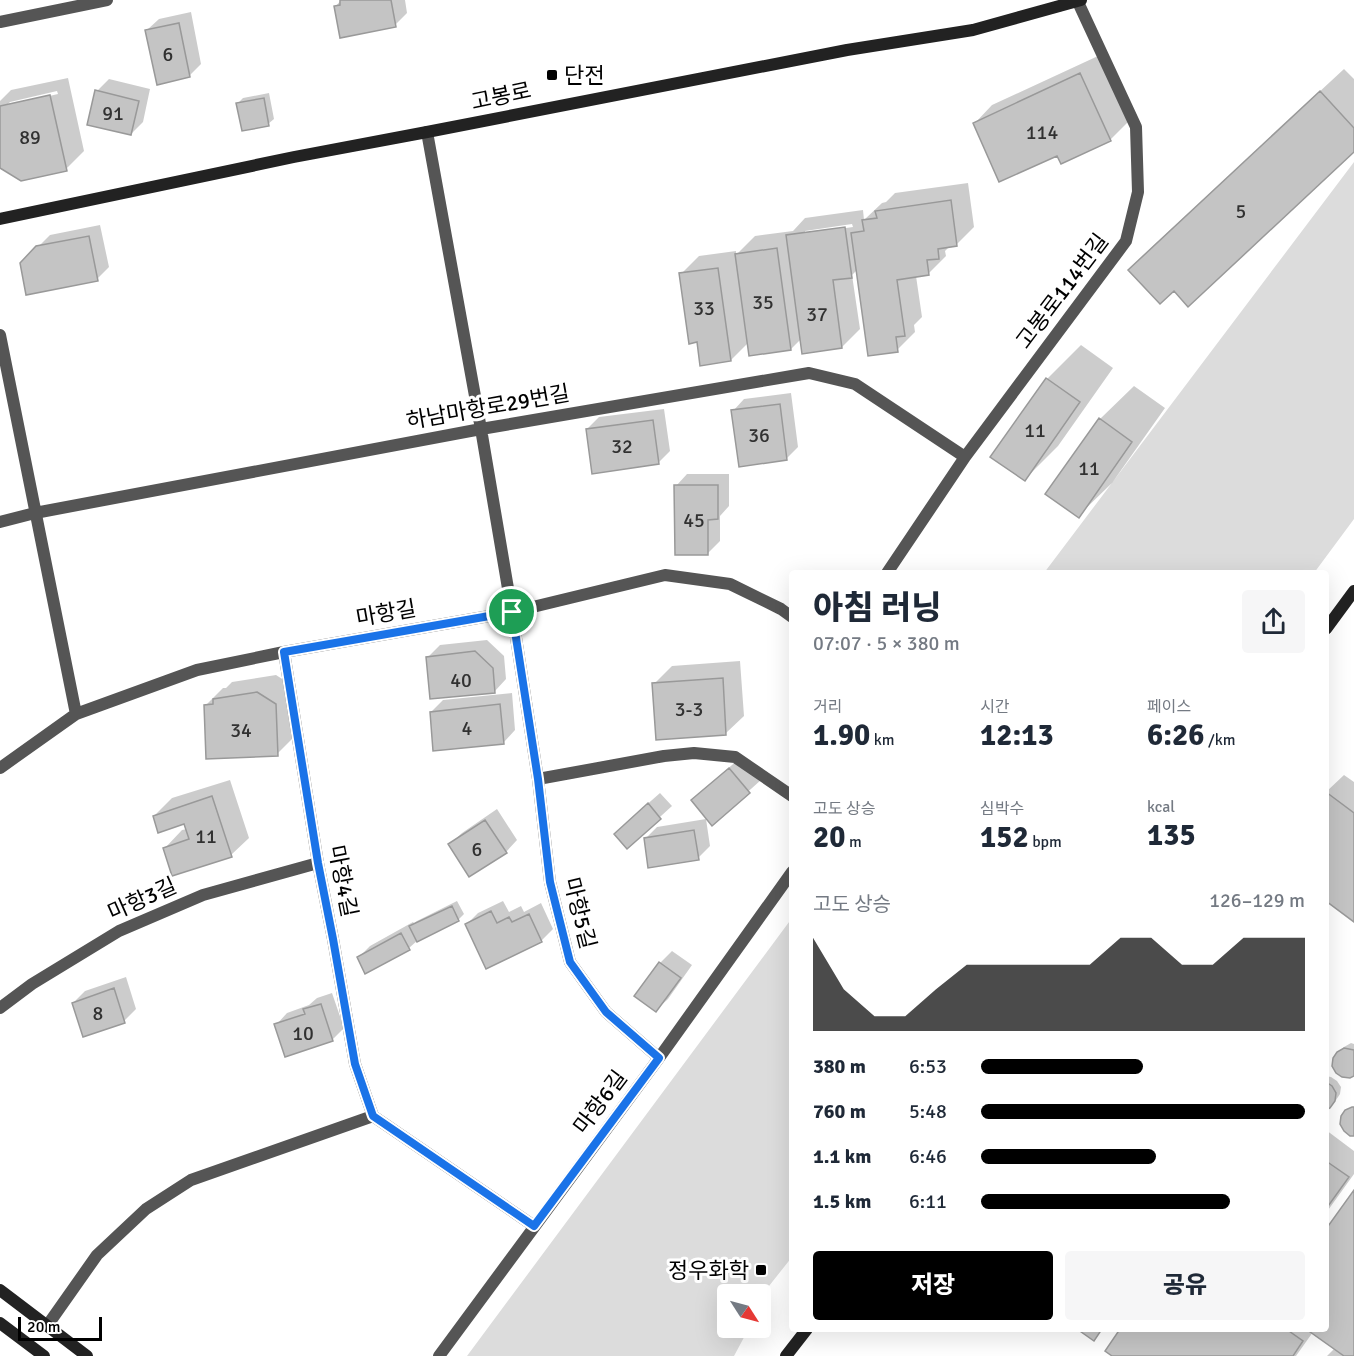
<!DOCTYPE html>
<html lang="ko">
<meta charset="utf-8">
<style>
body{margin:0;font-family:Signika,"Noto Sans KR",sans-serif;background:#f6f6f7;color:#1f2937;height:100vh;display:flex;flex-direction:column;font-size:22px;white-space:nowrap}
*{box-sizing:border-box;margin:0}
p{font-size:20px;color:#747a83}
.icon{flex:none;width:33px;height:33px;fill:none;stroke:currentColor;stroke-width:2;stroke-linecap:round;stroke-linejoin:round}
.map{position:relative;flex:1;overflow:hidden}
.drawer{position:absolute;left:789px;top:570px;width:540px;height:762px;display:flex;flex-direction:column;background:#fff;border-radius:6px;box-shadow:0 6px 24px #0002}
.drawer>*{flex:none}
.needle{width:39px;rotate:126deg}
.fabs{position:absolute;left:717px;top:1284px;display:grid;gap:12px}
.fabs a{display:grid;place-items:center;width:54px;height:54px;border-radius:6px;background:#fff;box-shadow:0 6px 24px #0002;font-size:30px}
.scale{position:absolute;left:18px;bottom:15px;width:84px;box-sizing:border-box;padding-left:6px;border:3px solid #000;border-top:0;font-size:16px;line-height:21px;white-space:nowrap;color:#000;-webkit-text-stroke:4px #fff;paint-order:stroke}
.pin{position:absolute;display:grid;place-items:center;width:51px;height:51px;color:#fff;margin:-26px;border:3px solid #fff;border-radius:50%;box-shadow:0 2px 6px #0007}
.round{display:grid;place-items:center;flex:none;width:63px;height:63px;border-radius:6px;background:#f6f6f7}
.overview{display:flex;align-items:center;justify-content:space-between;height:102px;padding:0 24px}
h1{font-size:33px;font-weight:800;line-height:45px}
.figures{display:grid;grid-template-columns:repeat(3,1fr);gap:9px;height:102px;padding:6px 24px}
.figures div{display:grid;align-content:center}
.figures b{font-size:30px;font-weight:800}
.figures small{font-size:16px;font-weight:400}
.figures p{font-size:16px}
.chart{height:168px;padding:12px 24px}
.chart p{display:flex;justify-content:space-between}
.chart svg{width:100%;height:108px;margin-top:6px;fill:#000;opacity:.7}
.button{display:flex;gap:12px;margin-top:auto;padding:12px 24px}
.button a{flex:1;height:69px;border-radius:6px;background:#000;color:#fff;font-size:24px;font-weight:800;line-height:69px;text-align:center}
.button a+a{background:#f6f6f7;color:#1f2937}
ul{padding:0 24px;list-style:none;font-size:20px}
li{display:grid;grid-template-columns:96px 72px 1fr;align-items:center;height:45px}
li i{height:15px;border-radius:8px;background:#000}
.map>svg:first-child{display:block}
</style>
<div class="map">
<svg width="1354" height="1356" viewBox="0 0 1354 1356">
<rect width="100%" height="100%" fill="#fff"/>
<path fill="#dcdcdc" d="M1354,162V519L1314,573H1044Z
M792,918V1257L769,1286L761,1303L760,1294H728V1328H749L734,1356H467Z"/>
<path fill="#0003" fill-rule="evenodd" d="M341,0H405L407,13L395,25L336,6Z
M191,12L201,64L189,76L147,30L159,19Z
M1098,56L1128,122L1110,140L1058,154L975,123L992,105Z
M1344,69L1354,79V150L1130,270L1153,246Z
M68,78L84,151L66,169L0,162V101L11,90ZM57,91L58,94L6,106L10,102Z
M109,79L150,89L143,122L131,134L97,91Z
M269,93L274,119L268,124L238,103L243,98Z
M968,183L974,227L956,245L950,246L945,251L946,256L928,274L916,276L922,317L914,325L915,332L897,350L857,270L852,275L860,329L842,347L802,338L791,349L749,342L731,360L698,341L681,274L699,256L736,251V255L755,236L793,231L805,218L863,210L864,220L882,203L886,202L895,193ZM852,224L853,227L805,234V231Z
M100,225L109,267L97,279L21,264L50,235Z
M1081,345L1113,368L1058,446L1024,480L992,457L1047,379Z
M1134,386L1165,408L1112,483L1078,516L1100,419Z
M791,393L798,447L786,459L733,411L744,399Z
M664,409L670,451L658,463L587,429L599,417Z
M687,474H729V506L720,516V541L708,553L676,486Z
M487,640L504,656L506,679L495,691L428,657L440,645Z
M740,661L744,716L726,733L654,684L672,666Z
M276,675L293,686L295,736L277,754L205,706L223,688H226L232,682Z
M512,693L515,730L504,742L431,712L443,700Z
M741,757L761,780L713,823L705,789Z
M1344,775L1354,782V920L1326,899V792Z
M230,780L249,838L231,855L165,848L182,830L187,829L185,822L154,816L172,798Z
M660,793L672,806L627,847V822Z
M497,809L517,840L506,852L450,844L462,833Z
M706,819L710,846L698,858L646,838L657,827Z
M457,901L464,914L458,920L418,940L409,948L358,958L370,946L413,922L414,923L417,921Z
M503,901L509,912L521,906L524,912L541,903L553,929L541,941L467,924L478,913Z
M672,951L692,965L668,999L656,1010L636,996L660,963Z
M126,977L136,1009L124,1021L73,1003L85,991Z
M332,993L344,1028L332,1040L276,1025L287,1013L309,1005L317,998Z
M1351,1043L1354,1044V1074L1338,1053L1344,1047Z
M1326,1076L1331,1077L1337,1081L1341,1087L1340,1094L1336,1100L1326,1108Z
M1326,1130L1354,1151V1174L1326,1213Z
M1354,1192V1356H1327L1335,1348L1313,1332L1296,1356H1115L1122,1329H1326V1232Z"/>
<path fill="#c4c4c4" stroke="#999" stroke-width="1.5" d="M340,0H391L396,27L340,38L334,6L340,5Z
M179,23L190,77L157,85L145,30Z
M1080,73L1111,141L1061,164L1057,156L999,182L973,123Z
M95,90L139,101L131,135L87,125Z
M1320,91L1354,128V152L1188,307L1174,291L1160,304L1128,270Z
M50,95L67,171L21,181L0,168V106Z
M264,98L269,126L242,131L236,103Z
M951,200L957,246L938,249L939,259L927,260L929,275L897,280L905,336L896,337L898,352L868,356L851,233L864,231L862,220L877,218L875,211Z
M845,227L852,278L833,280L842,348L802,354L786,235Z
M89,236L98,281L26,295L20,263L36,246Z
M777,248L791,350L749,356L735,254Z
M718,268L731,361L700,366L697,342L689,344L679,273Z
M1046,378L1080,402L1025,481L990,457Z
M780,404L787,460L739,467L731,410Z
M1099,418L1132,442L1079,518L1045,494Z
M653,420L659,464L592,474L586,429Z
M674,485H718V519L708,520V555H675Z
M475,651L493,668L495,693L430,699L426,657Z
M723,678L726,735L656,740L652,683Z
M257,692L276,704L278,756L206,759L204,705L213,704V699Z
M500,704L504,744L433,751L430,712Z
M729,768L750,793L712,826L691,800Z
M1326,792L1354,813V922L1326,901Z
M212,796L232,857L172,876L163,848L189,839L184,824L158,833L153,816Z
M648,803L661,819L627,849L614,834Z
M485,820L507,853L469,877L448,844Z
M694,830L699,860L648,868L644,838Z
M452,906L459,921L417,942L409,926Z
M491,911L497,923L509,917L512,922L529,914L542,942L486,969L465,924Z
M401,933L410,950L365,974L357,957Z
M659,962L681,978L656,1012L634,996Z
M114,988L125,1023L83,1037L72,1003Z
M321,1004L333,1041L285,1057L274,1024L305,1014L303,1009Z
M1344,1048L1354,1050V1076L1350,1078L1342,1077L1336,1073L1332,1066L1333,1058L1337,1052Z
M1326,1082L1332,1086L1336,1093L1335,1101L1330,1108L1326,1110Z
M1352,1107H1354V1136H1350L1344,1131L1340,1124L1341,1116L1345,1110Z
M1326,1161L1349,1177L1326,1209Z
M1354,1190V1356H1344L1306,1329H1326V1229Z
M1077,1329H1102L1094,1341Z
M1120,1329H1286L1303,1341L1293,1356H1112L1105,1351Z"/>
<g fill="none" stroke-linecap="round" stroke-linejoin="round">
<path stroke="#555" stroke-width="12" d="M0,22L107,0
M427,132L481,429L512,612L538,779L550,882L570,962L606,1012L659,1058
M0,335L76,714
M0,522L35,513L481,429L809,373L855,384L965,457
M887,573L965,457L1126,241L1138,192L1136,127L1077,0
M284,652L318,863L333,939L355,1064L373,1116L534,1226
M0,768L76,714L197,670L284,652L512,612L665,575L730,584L781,609L792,617
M538,779L664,756L694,753L735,757L792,796
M0,1008L32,984L119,931L203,895L318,863
M47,1326L97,1255L146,1209L191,1180L373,1116
M439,1356L659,1058L792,872"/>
<path stroke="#222" stroke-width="12" d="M0,219L294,157L427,132L847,50L973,30L1081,0
M1326,629L1354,591
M0,1290L87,1356
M0,1323L44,1356
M786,1356L807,1329"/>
</g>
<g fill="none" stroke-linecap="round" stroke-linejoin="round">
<g stroke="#fff" stroke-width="12">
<path id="route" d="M512,612L538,779L550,882L570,962L606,1012L659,1058L534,1226L373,1116L355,1064L333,939L318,863L284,652Z"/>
</g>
<use href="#route" stroke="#1a73e8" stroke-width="8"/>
</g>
<g fill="#000" stroke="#fff" stroke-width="2">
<rect x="546" y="69" width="12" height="12" rx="3"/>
<rect x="755" y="1264" width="12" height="12" rx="3"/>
</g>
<g text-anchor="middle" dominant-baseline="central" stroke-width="6" stroke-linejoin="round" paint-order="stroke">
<g font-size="20" fill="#313131">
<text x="168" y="54">6</text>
<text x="113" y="113">91</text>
<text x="1042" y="132">114</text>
<text x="30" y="137">89</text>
<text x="1241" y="211">5</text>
<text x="763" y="302">35</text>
<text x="704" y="308">33</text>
<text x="817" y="314">37</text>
<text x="1035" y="430">11</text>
<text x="759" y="435">36</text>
<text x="622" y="446">32</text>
<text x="1089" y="468">11</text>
<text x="694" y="520">45</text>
<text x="461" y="680">40</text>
<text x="689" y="709">3-3</text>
<text x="467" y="728">4</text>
<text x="241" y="730">34</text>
<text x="206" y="836">11</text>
<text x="477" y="849">6</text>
<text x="98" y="1013">8</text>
<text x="303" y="1033">10</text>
</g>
<g font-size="22" fill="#000" stroke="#fff" text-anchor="start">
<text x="564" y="75">단전</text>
<text x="749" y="1270" text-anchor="end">정우화학</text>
</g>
<g font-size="22" fill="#000" stroke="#fff">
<text transform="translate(501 96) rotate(-12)">고봉로</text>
<text transform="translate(1062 291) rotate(-53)">고봉로114번길</text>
<text transform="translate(488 407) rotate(-10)">하남마항로29번길</text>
<text transform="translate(386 613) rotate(-10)">마항길</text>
<text transform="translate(343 881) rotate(79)">마항4길</text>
<text transform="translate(142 899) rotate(-24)">마항3길</text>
<text transform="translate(580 913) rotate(76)">마항5길</text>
<text transform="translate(600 1102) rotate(-53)">마항6길</text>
</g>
</g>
</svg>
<div class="fabs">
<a><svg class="needle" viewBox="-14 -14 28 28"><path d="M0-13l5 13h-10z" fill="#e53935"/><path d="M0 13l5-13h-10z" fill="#747a83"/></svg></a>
</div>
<div class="scale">20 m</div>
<div class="pin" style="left:512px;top:612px;background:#1e9e55"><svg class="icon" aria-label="arrive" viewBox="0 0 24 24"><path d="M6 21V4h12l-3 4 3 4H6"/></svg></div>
<section class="drawer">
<div class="overview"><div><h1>아침 러닝</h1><p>07:07 · 5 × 380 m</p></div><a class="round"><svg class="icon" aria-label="share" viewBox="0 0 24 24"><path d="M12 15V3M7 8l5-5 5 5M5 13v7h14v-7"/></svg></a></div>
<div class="figures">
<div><p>거리</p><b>1.90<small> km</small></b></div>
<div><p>시간</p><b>12:13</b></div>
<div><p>페이스</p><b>6:26<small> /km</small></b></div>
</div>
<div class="figures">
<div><p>고도 상승</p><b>20<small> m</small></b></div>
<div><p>심박수</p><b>152<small> bpm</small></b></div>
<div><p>kcal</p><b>135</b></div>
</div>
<div class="chart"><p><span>고도 상승</span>126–129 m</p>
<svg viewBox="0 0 160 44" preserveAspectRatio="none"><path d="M0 44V6L10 27L20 38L30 38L40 27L50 17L60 17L70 17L80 17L90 17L100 6L110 6L120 17L130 17L140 6L150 6L160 6V44z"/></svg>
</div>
<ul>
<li><b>380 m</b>6:53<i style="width:50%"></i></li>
<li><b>760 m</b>5:48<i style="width:100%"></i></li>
<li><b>1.1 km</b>6:46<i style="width:54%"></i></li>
<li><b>1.5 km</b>6:11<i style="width:77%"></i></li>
</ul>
<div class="button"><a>저장</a><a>공유</a></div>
</section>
</div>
